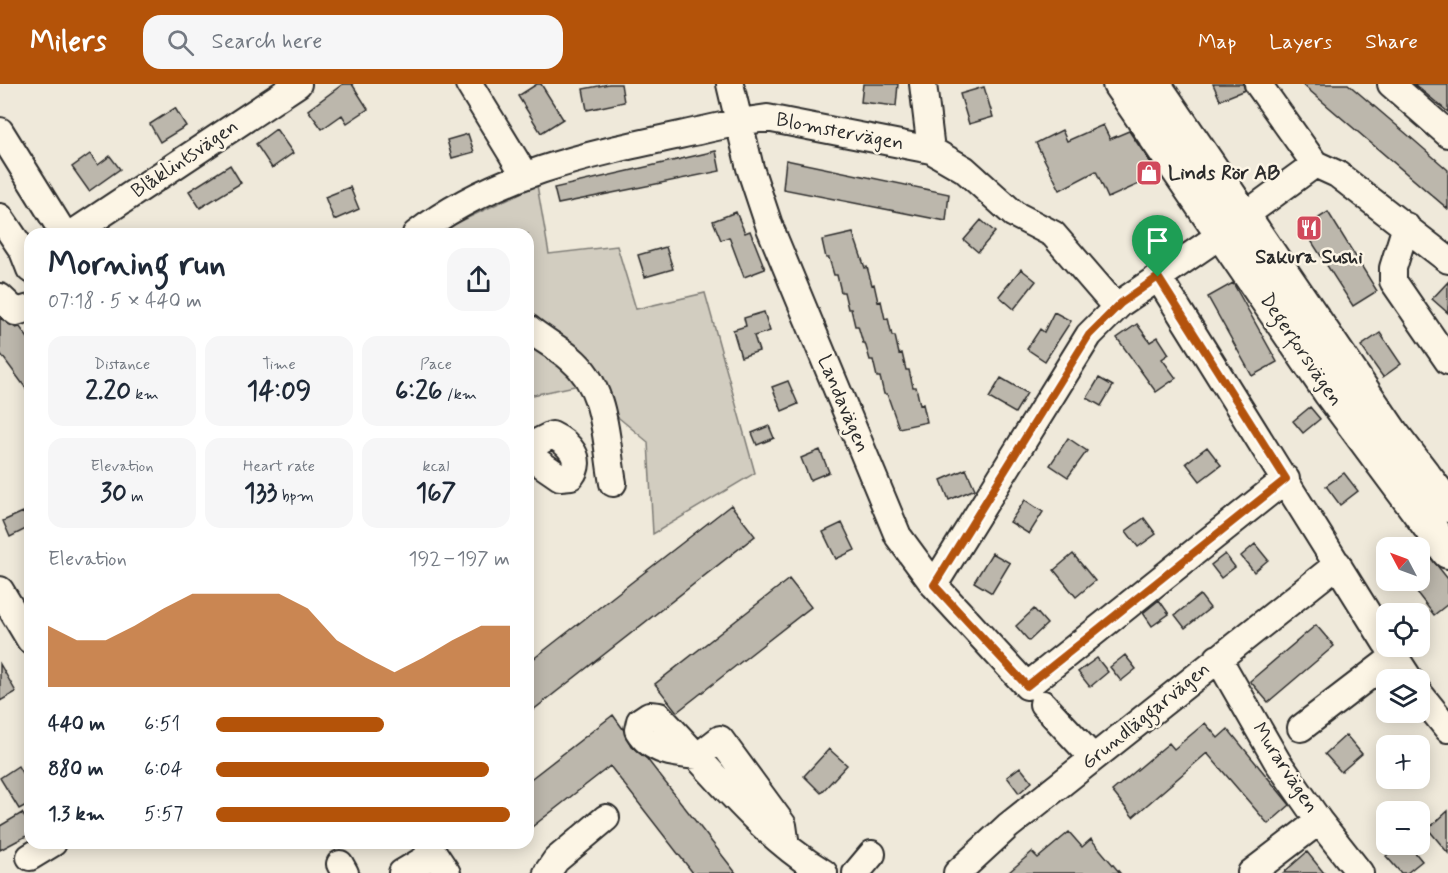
<!DOCTYPE html>
<meta charset="utf-8">
<style>
body{margin:0;font-family:Mynerve,sans-serif;background:#f6f6f7;color:#1f2937;height:100vh;display:flex;flex-direction:column;font-size:22px;white-space:nowrap}
*{box-sizing:border-box;margin:0}
p{font-size:20px;color:#747a83}
.icon{flex:none;width:33px;height:33px;fill:none;stroke:currentColor;stroke-width:2;stroke-linecap:round;stroke-linejoin:round}
.map{position:relative;flex:1;overflow:hidden}
.panel{position:absolute;left:24px;top:144px;width:510px;height:621px;display:flex;flex-direction:column;background:#fff;border-radius:18px;box-shadow:0 3px 15px #0003}
.panel>*{flex:none}
.needle{width:39px;rotate:311deg}
.buttons{position:absolute;left:1376px;top:453px;display:grid;gap:12px}
.buttons a{display:grid;place-items:center;width:54px;height:54px;border-radius:12px;background:#fff;box-shadow:0 3px 15px #0003;font-size:30px}
.pin{position:absolute;display:grid;place-items:center;width:51px;height:51px;color:#fff;margin:-62px -26px;border-radius:50% 50% 50% 0;rotate:-45deg;box-shadow:0 0 6px #0007}
.pin .icon{rotate:45deg}
.round{display:grid;place-items:center;flex:none;width:63px;height:63px;border-radius:18px;background:#f6f6f7}
.head{display:flex;align-items:center;justify-content:space-between;height:102px;padding:0 24px}
h1{font-size:33px;font-weight:700;line-height:45px}
.figures{display:grid;grid-template-columns:repeat(3,1fr);gap:9px;height:102px;padding:6px 24px}
.figures div{display:grid;align-content:center;border-radius:15px;background:#f6f6f7;text-align:center}
.figures b{font-size:26px;font-weight:700}
.figures small{font-size:16px;font-weight:400}
.figures p{font-size:16px}
.chart{height:168px;padding:12px 24px}
.chart p{display:flex;justify-content:space-between}
.chart svg{width:100%;height:108px;margin-top:6px;fill:#b45309;opacity:.7}
ul{padding:0 24px;list-style:none;font-size:20px}
li{display:grid;grid-template-columns:96px 72px 1fr;align-items:center;height:45px}
li i{height:15px;border-radius:8px;background:#b45309}
header{display:flex;align-items:center;gap:36px;box-sizing:border-box;height:84px;padding:0 30px;background:#b45309;color:#fff}
header strong{font-size:28px}
nav{display:flex;gap:33px;margin-inline-start:auto;font-size:21px}
.search{width:420px;height:54px;background:#f6f6f7;display:flex;align-items:center;gap:15px;box-sizing:border-box;padding:0 21px;border-radius:18px;color:#747a83;font-size:22px}
.map>svg:first-child{display:block}
</style>
<header>
<strong>Milers</strong>
<div class="search"><svg class="icon" aria-label="search" viewBox="0 0 24 24"><circle cx="10" cy="10" r="6"/><path d="M15 15l6 6"/></svg>Search here</div>
<nav><a>Map</a><a>Layers</a><a>Share</a></nav>
</header>
<div class="map">
<svg width="1448" height="789" viewBox="0 0 1448 789">
<rect width="100%" height="100%" fill="#efe9da"/>
<filter id="ink" filterUnits="userSpaceOnUse"><feTurbulence type="fractalNoise" baseFrequency=".0167" numOctaves="2"/><feDisplacementMap in="SourceGraphic" scale="12" xChannelSelector="R" yChannelSelector="G"/><feConvolveMatrix kernelMatrix="1 2 1 2 8 2 1 2 1" color-interpolation-filters="sRGB"/></filter>
<g filter="url(#ink)">
<path fill="#d2cdc0" stroke="#7e7c76" stroke-width="1.5" d="M537,101L549,170L617,162L636,225L705,209L755,389L653,450L648,358L579,301L528,312V150H441L455,140Z"/>
<path fill="#bcb7ac" stroke="#2b2b2b" stroke-width="1.5" d="M343,0H352L368,25L347,39L342,31L322,45L308,26Z
M537,0H541L563,35L541,49L518,12Z
M609,0H621L624,18L587,26L583,5Z
M863,0H898L896,22L861,18Z
M1213,0H1243L1245,6L1220,16Z
M1302,0H1348L1416,58L1448,86V125Z
M1414,0H1448V28Z
M984,3L993,33L969,40L960,10Z
M175,24L186,42L160,58L150,40Z
M1103,41L1110,55L1129,47L1159,91L1108,114L1096,87L1060,106L1036,59L1062,46L1067,57Z
M276,45L293,69L272,84L256,60Z
M468,50L474,68L452,74L447,56Z
M716,67L720,87L558,120L554,104Z
M90,70L98,81L110,72L120,85L89,107L72,83Z
M786,76L949,110L946,137L783,105Z
M230,81L241,99L200,124L189,107Z
M350,103L359,125L334,136L325,113Z
M736,128L745,149L750,147L765,185L744,193L729,153L721,156L713,137Z
M1328,128L1377,207L1353,222L1303,144Z
M981,136L995,148L978,168L964,156Z
M853,149L865,184L867,183L872,201L874,200L878,218L881,217L885,235L888,234L892,252H895L899,270L902,269L906,286H909L913,303H916L920,321L923,320L927,338L899,344L887,310H884L880,293H877L873,276H870L865,259H863L858,242H855L851,225H848L844,208H841L837,191H834L829,174H826L822,156Z
M666,163L673,185L645,193L638,171Z
M1021,185L1036,197L1014,225L999,212Z
M1448,198V229L1432,215Z
M1233,199L1277,278L1252,292L1208,213Z
M764,228L770,247L754,252L759,267L741,273L733,246L746,242L744,234Z
M1054,228L1071,237L1045,277L1027,265L1040,245L1044,248Z
M0,234L16,244L20,243L30,257V310L0,269Z
M1137,240L1150,258L1158,253L1169,270L1162,275L1176,294L1156,308L1117,254Z
M1380,249L1401,280L1383,293L1361,262Z
M1001,294L1027,309L1015,329L989,314Z
M1099,294L1113,302L1101,322L1087,314Z
M788,297L798,320L782,327L772,303Z
M1310,323L1320,335L1303,349L1293,337Z
M769,342L774,354L757,361L752,349Z
M1068,354L1087,367L1068,393L1050,381Z
M1207,363L1221,381L1200,397L1186,379Z
M820,366L829,388L810,396L801,374Z
M966,385L975,405L949,416L941,396Z
M1344,389L1358,407L1340,421L1326,402Z
M1025,416L1043,428L1029,450L1010,438Z
M731,421L755,452L528,630V579Z
M23,428L30,443L10,453L3,437Z
M1144,434L1156,450L1138,463L1126,447Z
M842,439L855,466L836,475L823,448Z
M1419,459L1448,495V520L1434,531L1407,496H1419Z
M1255,460L1268,476L1254,488L1241,472Z
M992,469L1010,479L992,509L974,498Z
M1073,470L1095,497L1076,513L1054,486Z
M1225,470L1235,483L1221,494L1211,481Z
M789,495L811,523L677,628L655,600Z
M1200,511L1210,524L1185,544L1175,531Z
M1159,516L1169,530L1152,542L1143,529Z
M1034,525L1047,540L1029,557L1016,542Z
M1316,541L1334,562L1268,618L1250,597Z
M1125,571L1136,585L1121,597L1110,583Z
M1097,574L1108,588L1090,603L1078,588Z
M0,580L16,608L0,617Z
M613,631L623,645L631,662L647,675L736,789H693L610,682L528,746V697Z
M1205,639L1218,654L1228,645L1290,721L1268,740L1207,669L1133,733L1112,707L1169,659L1174,665Z
M1346,651L1362,670L1341,688L1325,670Z
M829,665L847,681L821,709L804,692Z
M18,682L30,703V719L19,725L0,694Z
M1020,683L1032,698L1019,709L1007,693Z
M1448,727V769L1428,745Z
M22,729L30,741V750L0,766V742Z
M1069,748L1082,763L1091,755L1120,789H1008L1032,768L1038,774Z
M1400,760H1408L1422,777L1407,789H1401L1386,772Z
M1307,768L1324,789H1283Z"/>
<g fill="none" stroke-linecap="round" stroke-linejoin="round">
<g stroke="#2b2b2b" stroke-width="30">
<path id="minor" d="M469,0L524,90
M730,0L750,84L770,144L898,452L934,501L1027,602L1286,395
M923,0L931,66
M1258,0L1315,80
M1391,0L1448,50
M0,47L64,150
M1315,80L1337,90L1448,176
M1244,132L1315,80
M0,133L23,167L30,185
M1406,142L1393,184V197L1448,277
M72,150L298,0
M416,150C509,78 628,64 739,38L767,34L931,66L964,85L1014,130L1053,150L1116,223
M1158,193L1386,559
M0,213L16,228L30,224
M528,244C541,255 557,263 570,274C608,305 605,356 613,399
M528,363L552,351C569,359 584,375 571,392L560,393L528,371
M934,501L1089,251L1121,219L1222,150
M0,506L30,556
M1388,562L1410,596
M1218,574L1277,677L1319,737L1360,789
M1419,609L1448,645
M1043,620L1093,674
M1301,644L1395,572
M427,759L447,789
M786,762L783,741L720,655L698,672C675,670 651,668 638,646L640,637L649,631L659,632C711,685 759,750 824,789
M30,773L53,759
M340,780L345,789
M402,789L434,770
M547,789L556,776L606,734
M856,789L872,770
M957,789L1008,742L1338,480
M1251,789L1319,737"/>
</g>
<g stroke="#2b2b2b" stroke-width="36">
<path id="major" d="M1119,0L1330,309L1448,468
M1154,0L1392,349L1448,422"/>
</g>
<use href="#minor" stroke="#fcf5e5" stroke-width="26"/>
<use href="#major" stroke="#fcf5e5" stroke-width="32"/>
</g>
</g>
<g fill="none" stroke-linecap="round" stroke-linejoin="round" filter="url(#ink)">
<g stroke="#fff" stroke-width="12">
<path id="route" d="M1158,193L1286,395L1027,602L934,501L1089,251L1121,219Z"/>
</g>
<use href="#route" stroke="#b45309" stroke-width="8"/>
</g>
<defs>
<g id="shop-square" transform="scale(1.35)"><rect x="-9" y="-9" width="18" height="18" rx="4" fill="#d1495b" stroke="#fcf5e5"/><path d="M-5-2.5h2.3a2.7 3.5 0 0 1 5.4 0H5L5.5 6h-11ZM-1.5-2.5h3a1.5 2.3 0 0 0-3 0Z" fill="#fff"/></g>
<g id="restaurant-square" transform="scale(1.35)"><rect x="-9" y="-9" width="18" height="18" rx="4" fill="#d1495b" stroke="#fcf5e5"/><path d="M-5-6h1v4h1v-4h1v4h1v-4h1v5L-1.5 .5V6h-2V.5L-5-1ZM5-6V6H3V1.5H1.5Q1.5-4 5-6Z" fill="#fff"/></g>
</defs>
<g fill-rule="evenodd">
<use href="#shop-square" x="1149" y="89"/>
<use href="#restaurant-square" x="1309" y="144"/>
</g>
<g text-anchor="middle" dominant-baseline="central" stroke-width="5" stroke-linejoin="round" paint-order="stroke">
<g font-size="20" fill="#2b2b2b" stroke="#fcf5e5">
<text transform="translate(840 48) rotate(11)">Blomstervägen</text>
<text transform="translate(185 75) rotate(-34)">Blåklintsvägen</text>
<text transform="translate(1301 266) rotate(56)">Degerforsvägen</text>
<text transform="translate(843 320) rotate(67)">Landavägen</text>
<text transform="translate(1146 632) rotate(-39)">Grundläggarvägen</text>
<text transform="translate(1285 684) rotate(57)">Murarvägen</text>
</g>
<g font-size="20" font-weight="bold" fill="#2b2b2b" stroke="#fcf5e5" text-anchor="start">
<text x="1168" y="89">Linds Rör AB</text>
<text x="1309" y="173" text-anchor="middle">Sakura Sushi</text>
</g>
</g>
</svg>
<div class="buttons">
<a><svg class="needle" viewBox="-14 -14 28 28"><path d="M0-13l5 13h-10z" fill="#e53935"/><path d="M0 13l5-13h-10z" fill="#747a83"/></svg></a>
<a><svg class="icon" aria-label="locate" viewBox="0 0 24 24"><circle cx="12" cy="12" r="6"/><path d="M12 2v4M12 18v4M2 12h4M18 12h4"/></svg></a>
<a><svg class="icon" aria-label="layers" viewBox="0 0 24 24"><path d="M12 4l9 5-9 5-9-5zM3 14l9 5 9-5"/></svg></a>
<a>+</a>
<a>−</a>
</div>
<div class="pin" style="left:1158px;top:193px;background:#1e9e55"><svg class="icon" aria-label="arrive" viewBox="0 0 24 24"><path d="M6 21V4h12l-3 4 3 4H6"/></svg></div>
<section class="panel">
<div class="head"><div><h1>Morning run</h1><p>07:18 · 5 × 440 m</p></div><a class="round"><svg class="icon" aria-label="share" viewBox="0 0 24 24"><path d="M12 15V3M7 8l5-5 5 5M5 13v7h14v-7"/></svg></a></div>
<div class="figures">
<div><p>Distance</p><b>2.20<small> km</small></b></div>
<div><p>Time</p><b>14:09</b></div>
<div><p>Pace</p><b>6:26<small> /km</small></b></div>
</div>
<div class="figures">
<div><p>Elevation</p><b>30<small> m</small></b></div>
<div><p>Heart rate</p><b>133<small> bpm</small></b></div>
<div><p>kcal</p><b>167</b></div>
</div>
<div class="chart"><p><span>Elevation</span>192–197 m</p>
<svg viewBox="0 0 160 44" preserveAspectRatio="none"><path d="M0 44V19L10 25L20 25L30 19L40 12L50 6L60 6L70 6L80 6L90 12L100 25L110 32L120 38L130 32L140 25L150 19L160 19V44z"/></svg>
</div>
<ul>
<li><b>440 m</b>6:51<i style="width:57%"></i></li>
<li><b>880 m</b>6:04<i style="width:93%"></i></li>
<li><b>1.3 km</b>5:57<i style="width:100%"></i></li>
</ul>
</section>
</div>
